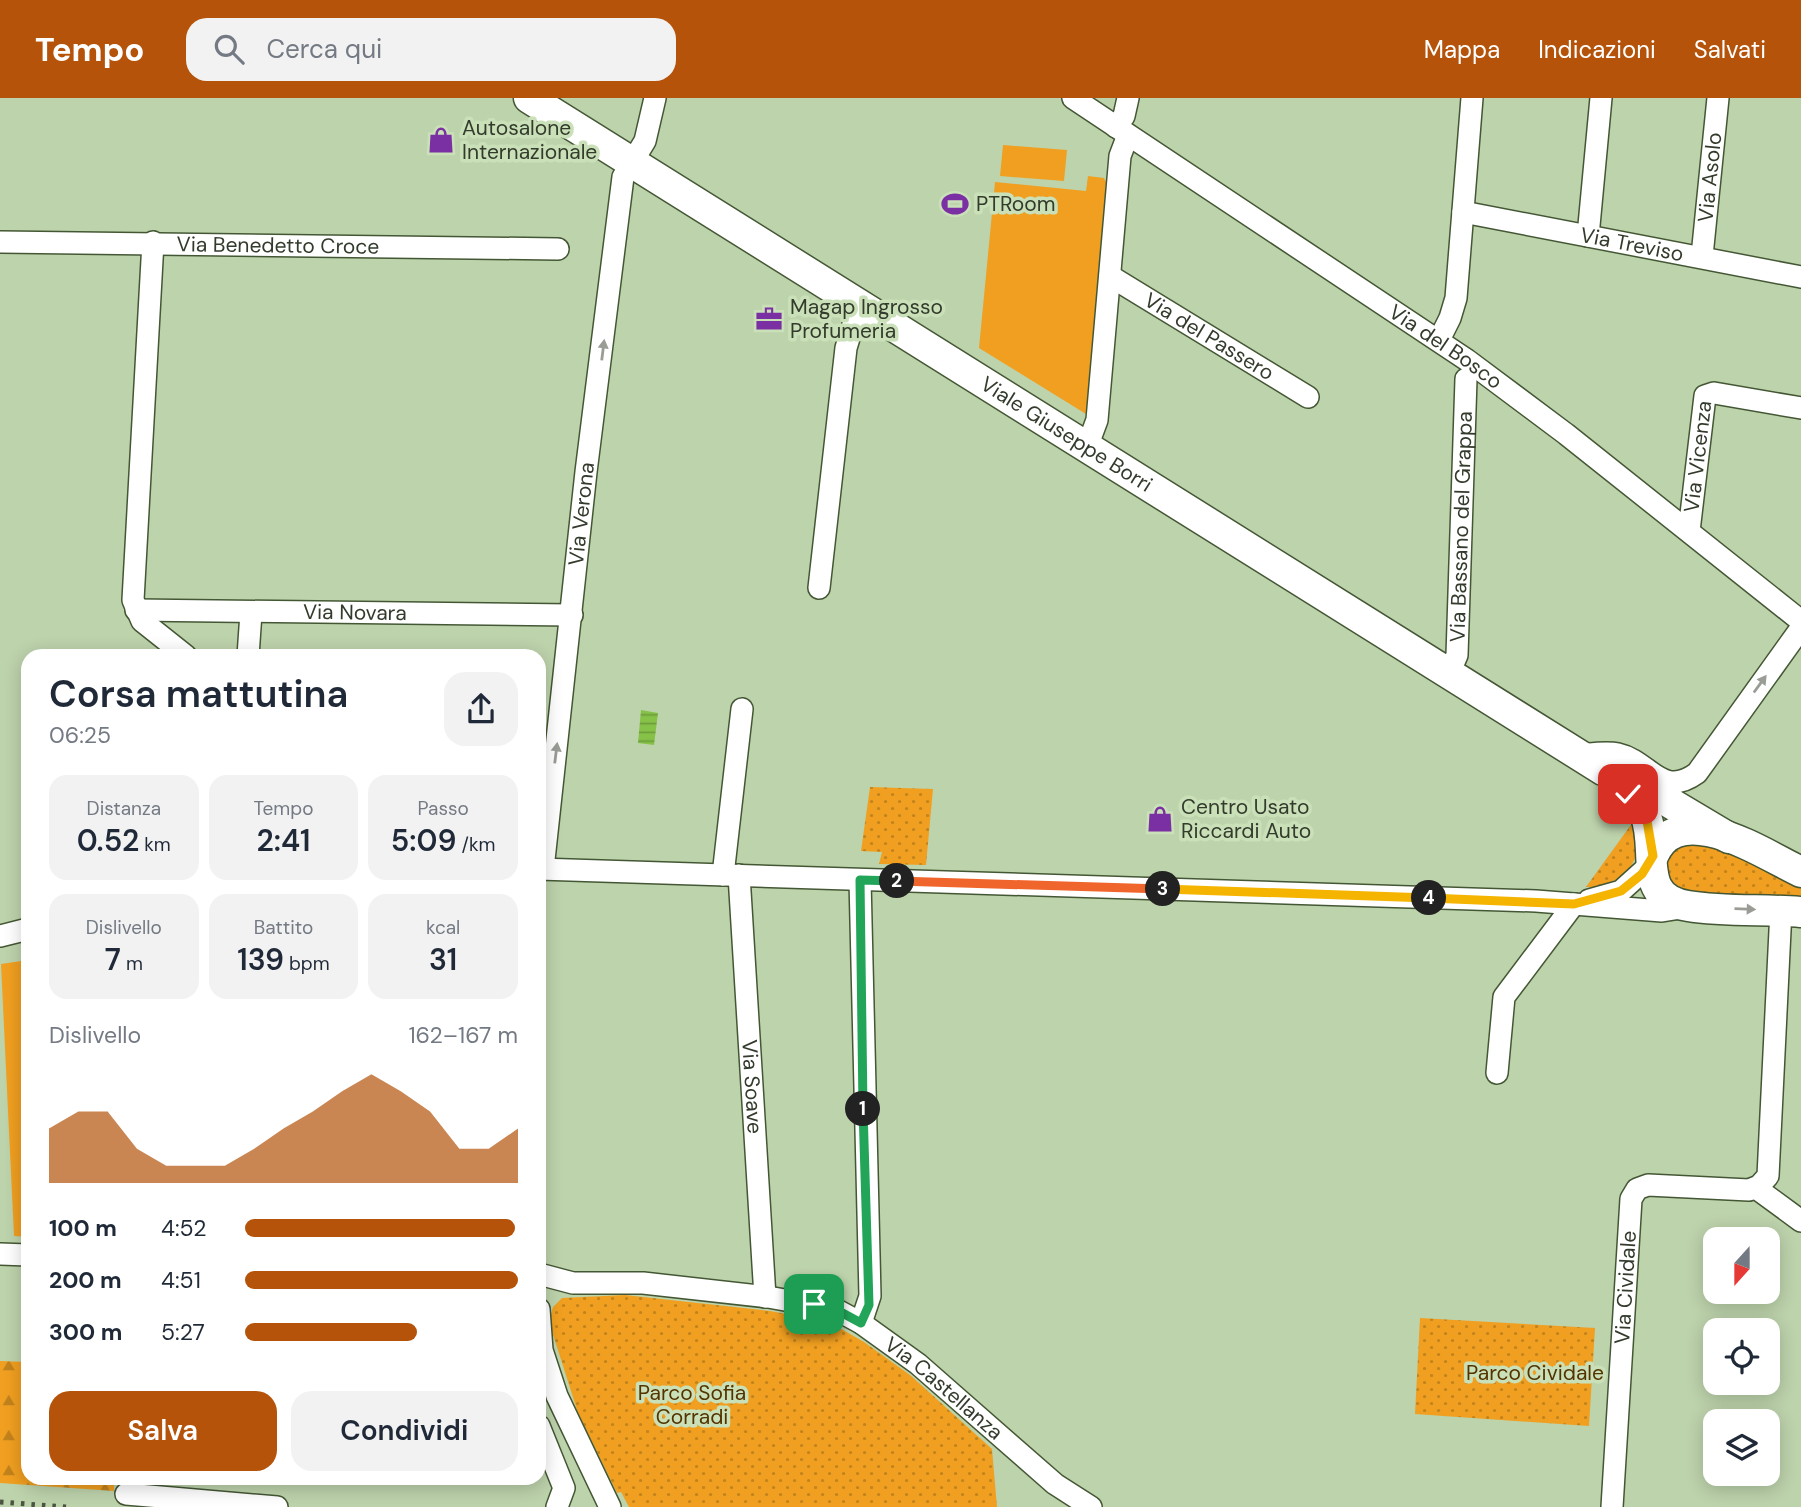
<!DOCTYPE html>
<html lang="it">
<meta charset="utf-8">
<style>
body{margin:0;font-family:"DM Sans",sans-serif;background:#f2f2f3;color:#1f2937;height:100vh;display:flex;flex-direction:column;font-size:26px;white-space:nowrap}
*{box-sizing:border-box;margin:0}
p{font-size:23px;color:#747a83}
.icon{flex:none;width:38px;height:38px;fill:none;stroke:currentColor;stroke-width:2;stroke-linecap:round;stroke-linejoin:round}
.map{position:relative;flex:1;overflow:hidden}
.panel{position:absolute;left:21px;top:551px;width:525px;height:836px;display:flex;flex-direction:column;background:#fff;border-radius:21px;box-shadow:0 4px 18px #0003}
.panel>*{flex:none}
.needle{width:46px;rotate:201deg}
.controls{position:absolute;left:1703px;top:1129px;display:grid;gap:14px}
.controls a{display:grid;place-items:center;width:77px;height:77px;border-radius:14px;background:#fff;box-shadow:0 4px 18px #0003;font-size:35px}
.pin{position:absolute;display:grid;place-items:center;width:60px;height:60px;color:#fff;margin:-30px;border-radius:14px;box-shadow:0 4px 10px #0006}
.km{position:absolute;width:35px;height:35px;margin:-18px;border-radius:50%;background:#222;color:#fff;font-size:19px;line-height:35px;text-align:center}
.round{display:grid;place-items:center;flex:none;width:74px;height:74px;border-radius:21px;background:#f2f2f3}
.headline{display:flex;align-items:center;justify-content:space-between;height:119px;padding:0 28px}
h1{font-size:38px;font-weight:600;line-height:52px}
.metrics{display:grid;grid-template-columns:repeat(3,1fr);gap:10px;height:119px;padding:7px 28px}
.metrics div{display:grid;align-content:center;border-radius:18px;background:#f2f2f3;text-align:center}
.metrics b{font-size:30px;font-weight:600}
.metrics small{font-size:19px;font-weight:400}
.metrics p{font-size:19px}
.chart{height:196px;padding:14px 28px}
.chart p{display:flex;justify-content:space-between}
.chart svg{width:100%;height:126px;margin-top:7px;fill:#b45309;opacity:.7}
.cta{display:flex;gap:14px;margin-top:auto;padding:14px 28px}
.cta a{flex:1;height:80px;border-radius:21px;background:#b45309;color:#fff;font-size:28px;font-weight:600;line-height:80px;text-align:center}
.cta a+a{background:#f2f2f3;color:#1f2937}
ul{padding:0 28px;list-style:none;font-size:23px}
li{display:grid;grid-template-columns:112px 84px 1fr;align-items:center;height:52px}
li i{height:18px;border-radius:9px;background:#b45309}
header{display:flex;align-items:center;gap:42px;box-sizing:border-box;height:98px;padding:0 35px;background:#b45309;color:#fff}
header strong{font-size:33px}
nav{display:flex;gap:38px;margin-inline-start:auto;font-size:24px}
.search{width:490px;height:63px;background:#f2f2f3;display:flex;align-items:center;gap:18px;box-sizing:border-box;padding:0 24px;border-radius:21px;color:#747a83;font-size:26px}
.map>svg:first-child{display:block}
</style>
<header>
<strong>Tempo</strong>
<div class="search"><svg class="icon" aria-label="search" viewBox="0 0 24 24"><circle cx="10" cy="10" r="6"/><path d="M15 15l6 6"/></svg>Cerca qui</div>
<nav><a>Mappa</a><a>Indicazioni</a><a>Salvati</a></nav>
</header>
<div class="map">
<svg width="1801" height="1409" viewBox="0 0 1801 1409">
<defs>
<pattern id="grass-dots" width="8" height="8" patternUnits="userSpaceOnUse" patternTransform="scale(1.75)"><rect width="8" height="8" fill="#f09f20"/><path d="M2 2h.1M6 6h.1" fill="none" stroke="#c3831c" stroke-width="1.8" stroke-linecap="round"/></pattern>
<pattern id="forest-firs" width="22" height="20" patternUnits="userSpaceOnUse" patternTransform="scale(1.75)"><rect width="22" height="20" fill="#f09f20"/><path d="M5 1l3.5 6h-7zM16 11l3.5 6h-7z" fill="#c3831c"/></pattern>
<pattern id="water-rules" width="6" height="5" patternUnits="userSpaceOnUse" patternTransform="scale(1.75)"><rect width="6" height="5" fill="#86c148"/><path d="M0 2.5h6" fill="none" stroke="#6e9e3c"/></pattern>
</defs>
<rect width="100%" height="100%" fill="#bdd3ac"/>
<path fill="url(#grass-dots)" d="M870,689L933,691L926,767L879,766L882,754L861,753Z
M1633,724C1635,731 1638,740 1638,747C1637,773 1610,791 1586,789Z
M1700,741L1801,786V803L1691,798L1670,782L1666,763L1669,755Z
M625,1197L770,1213L829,1224L864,1244L910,1277L992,1351L997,1409H629L621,1394L617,1395L578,1315L549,1224L553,1209L562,1200Z
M1420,1220L1595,1230L1589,1328L1415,1316Z"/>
<path fill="url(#forest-firs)" d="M0,1263L28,1264V1381H114V1393L0,1385Z"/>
<path fill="#f09f20" d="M1003,47L1067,52L1064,83L1000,78Z
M1088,78L1104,80L1106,84L1086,316L979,250L995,84L1086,93Z
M28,862V1139L14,1138L1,866Z"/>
<path fill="url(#water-rules)" d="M641,612L658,615L654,647L638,645Z"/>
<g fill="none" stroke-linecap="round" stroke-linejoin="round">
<g stroke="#445734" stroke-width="24">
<g id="minor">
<path id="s1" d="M1073,0L1467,262L1566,336L1801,523"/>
<path d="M1116,29L1124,18L1128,0"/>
<path id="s2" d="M1463,114L1801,179"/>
<path d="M1588,138L1601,0"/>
<path id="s3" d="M0,144L558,151"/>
<path d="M153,144L133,502L142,523L186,558"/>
<path id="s4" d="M1702,158L1718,0"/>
<path id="s5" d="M1110,178L1308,299"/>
<path d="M1439,242L1450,220L1456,200L1472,0"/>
<path d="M1087,349L1097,322L1120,58L1128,37"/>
<path id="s6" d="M1689,433L1705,298L1714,295L1801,310"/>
<path d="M819,490L846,250L859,207"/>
<path id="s7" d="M136,512L572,517"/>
<path d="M248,558L251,515"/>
<path id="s8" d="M1449,576L1457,557L1466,281"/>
<path d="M1579,657C1591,656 1606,653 1618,656C1650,663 1661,701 1697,675L1801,530"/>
<path d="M539,771L1536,803L1662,813L1687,809"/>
<path id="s9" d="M543,771L586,374L623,79L645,43L655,0"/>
<path d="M723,777L742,611"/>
<path id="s10" d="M739,777L765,1199"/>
<path d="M860,782L870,1198L861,1225"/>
<path d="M1589,802L1621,793L1652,765"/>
<path d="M0,838L28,831"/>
<path d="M1497,975L1504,899L1574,806"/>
<path d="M1756,1090L1801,1123"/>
<path d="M0,1156L28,1157"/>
<path id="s11" d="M539,1176L573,1185H643L768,1199L835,1211L861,1225L918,1266L1055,1386L1091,1409"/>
<path d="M539,1211L542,1252L557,1298L610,1409"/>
<path d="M539,1328L564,1390L557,1409"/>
<path d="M126,1396L277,1409"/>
<path id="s12" d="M1612,1409L1631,1101L1637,1091L1648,1087L1749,1092L1759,1088L1768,1078L1781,812"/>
</g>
</g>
<g stroke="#445734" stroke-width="33">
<g id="secondary">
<path id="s13" d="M529,0L1603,672L1640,687L1729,740"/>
<path d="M1616,685C1626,694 1640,704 1645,716C1660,751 1635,800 1688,808C1725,814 1764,811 1801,814"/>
<path d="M1653,758C1678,698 1763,756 1801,774"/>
</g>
</g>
<use href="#minor" stroke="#fff" stroke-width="21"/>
<use href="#secondary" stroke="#fff" stroke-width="30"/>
<path stroke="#4a5441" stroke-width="5" stroke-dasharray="3.5 7" stroke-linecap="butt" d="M0,1404L66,1409"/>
</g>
<defs><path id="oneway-solid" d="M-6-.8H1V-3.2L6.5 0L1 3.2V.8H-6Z" transform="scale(1.75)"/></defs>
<g fill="#999d96">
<use href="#oneway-solid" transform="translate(603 252) rotate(-83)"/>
<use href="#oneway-solid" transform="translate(1760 586) rotate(-54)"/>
<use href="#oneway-solid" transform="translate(556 655) rotate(-83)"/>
<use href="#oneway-solid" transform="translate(1745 811) rotate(2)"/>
</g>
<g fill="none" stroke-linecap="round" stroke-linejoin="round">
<g stroke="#fff" stroke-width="14">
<path id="split-1" d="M814,1206L835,1211L861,1225L869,1207L863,1011"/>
</g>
<g stroke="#fff" stroke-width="14">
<path id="split-2" d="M863,1011L860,782L897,783"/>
</g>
<g stroke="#fff" stroke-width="14">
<path id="split-3" d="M897,783L1163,791"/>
</g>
<g stroke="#fff" stroke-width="14">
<path id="split-4" d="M1163,791L1429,800"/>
</g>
<g stroke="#fff" stroke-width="14">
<path id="split-5" d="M1429,800L1574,806L1621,793L1642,776L1653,758L1646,717L1628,696"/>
</g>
<use href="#split-1" stroke="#22a559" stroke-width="9"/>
<use href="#split-2" stroke="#22a559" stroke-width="9"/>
<use href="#split-3" stroke="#f0652b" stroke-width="9"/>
<use href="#split-4" stroke="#f5b400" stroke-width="9"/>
<use href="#split-5" stroke="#f5b400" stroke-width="9"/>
</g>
<defs>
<g id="shop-bare" transform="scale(2.1)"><path d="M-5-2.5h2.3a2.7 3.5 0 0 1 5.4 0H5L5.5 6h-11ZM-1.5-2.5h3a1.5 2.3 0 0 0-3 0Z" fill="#7a2fa2" stroke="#cae0b8" stroke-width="2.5" paint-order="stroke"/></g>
<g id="stadium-bare" transform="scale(2.1)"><path d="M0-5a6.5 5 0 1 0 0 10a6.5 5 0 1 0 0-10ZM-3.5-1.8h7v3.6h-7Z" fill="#7a2fa2" stroke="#cae0b8" stroke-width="2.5" paint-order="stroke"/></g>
<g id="office-bare" transform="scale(2.1)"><path d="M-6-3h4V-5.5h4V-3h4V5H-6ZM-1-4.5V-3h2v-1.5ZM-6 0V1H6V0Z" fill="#7a2fa2" stroke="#cae0b8" stroke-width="2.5" paint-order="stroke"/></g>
</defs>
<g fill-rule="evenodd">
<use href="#shop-bare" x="441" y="42"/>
<use href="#stadium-bare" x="955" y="106"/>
<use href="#office-bare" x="769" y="221"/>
<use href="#shop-bare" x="1160" y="721"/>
</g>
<g text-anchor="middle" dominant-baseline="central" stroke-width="7" stroke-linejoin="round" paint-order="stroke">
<g font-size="21" fill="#333b2c" stroke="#cae0b8" text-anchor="start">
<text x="462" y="30">Autosalone<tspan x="462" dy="24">Internazionale</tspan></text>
<text x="976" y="106">PTRoom</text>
<text x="790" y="209">Magap Ingrosso<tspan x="790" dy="24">Profumeria</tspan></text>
<text x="1181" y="709">Centro Usato<tspan x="1181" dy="24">Riccardi Auto</tspan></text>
</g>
<g font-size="21" fill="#333b2c" stroke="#cae0b8">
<text stroke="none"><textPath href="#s4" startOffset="79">Via Asolo</textPath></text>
<text stroke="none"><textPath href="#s3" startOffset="278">Via Benedetto Croce</textPath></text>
<text stroke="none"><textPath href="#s2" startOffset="172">Via Treviso</textPath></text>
<text stroke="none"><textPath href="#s5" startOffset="116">Via del Passero</textPath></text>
<text stroke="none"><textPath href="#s1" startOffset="448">Via del Bosco</textPath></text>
<text stroke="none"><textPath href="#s13" startOffset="634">Viale Giuseppe Borri</textPath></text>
<text stroke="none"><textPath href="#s6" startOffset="75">Via Vicenza</textPath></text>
<text stroke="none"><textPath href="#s9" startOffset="357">Via Verona</textPath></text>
<text stroke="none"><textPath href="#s8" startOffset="149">Via Bassano del Grappa</textPath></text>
<text stroke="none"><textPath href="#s7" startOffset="219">Via Novara</textPath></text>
<text stroke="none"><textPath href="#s10" startOffset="212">Via Soave</textPath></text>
<text stroke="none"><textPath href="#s12" startOffset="220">Via Cividale</textPath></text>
<text stroke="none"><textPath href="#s11" startOffset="434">Via Castellanza</textPath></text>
</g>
<g font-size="21" fill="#543300" stroke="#cae0b8">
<text x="1535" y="1275">Parco Cividale</text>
<text x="692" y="1295">Parco Sofia<tspan x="692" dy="24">Corradi</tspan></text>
</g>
</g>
</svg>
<div class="controls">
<a><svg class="needle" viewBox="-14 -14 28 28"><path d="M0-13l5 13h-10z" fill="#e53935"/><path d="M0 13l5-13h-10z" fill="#747a83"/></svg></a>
<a><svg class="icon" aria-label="locate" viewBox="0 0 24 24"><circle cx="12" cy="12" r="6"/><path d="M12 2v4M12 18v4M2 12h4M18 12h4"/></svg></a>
<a><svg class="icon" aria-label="layers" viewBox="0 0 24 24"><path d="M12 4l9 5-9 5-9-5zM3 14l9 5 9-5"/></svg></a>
</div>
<div class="pin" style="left:814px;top:1206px;background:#1e9e55"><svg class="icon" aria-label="arrive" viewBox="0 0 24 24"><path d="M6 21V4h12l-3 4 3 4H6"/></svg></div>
<div class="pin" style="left:1628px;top:696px;background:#d93025"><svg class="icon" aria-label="check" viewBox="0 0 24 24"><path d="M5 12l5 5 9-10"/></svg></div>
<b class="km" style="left:863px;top:1011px">1</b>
<b class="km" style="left:897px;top:783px">2</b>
<b class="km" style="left:1163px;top:791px">3</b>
<b class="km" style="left:1429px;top:800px">4</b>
<section class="panel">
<div class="headline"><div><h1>Corsa mattutina</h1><p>06:25</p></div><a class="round"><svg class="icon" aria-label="share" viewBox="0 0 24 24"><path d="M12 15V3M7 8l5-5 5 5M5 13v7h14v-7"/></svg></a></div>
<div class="metrics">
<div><p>Distanza</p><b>0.52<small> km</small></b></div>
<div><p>Tempo</p><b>2:41</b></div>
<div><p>Passo</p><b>5:09<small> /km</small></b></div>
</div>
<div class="metrics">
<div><p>Dislivello</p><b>7<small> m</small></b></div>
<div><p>Battito</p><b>139<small> bpm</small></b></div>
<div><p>kcal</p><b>31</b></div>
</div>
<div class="chart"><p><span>Dislivello</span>162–167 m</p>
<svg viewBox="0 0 160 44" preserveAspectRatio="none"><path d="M0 44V25L10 19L20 19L30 32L40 38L50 38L60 38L70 32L80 25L90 19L100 12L110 6L120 12L130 19L140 32L150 32L160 25V44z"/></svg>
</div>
<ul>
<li><b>100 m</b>4:52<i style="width:99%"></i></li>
<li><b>200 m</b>4:51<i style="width:100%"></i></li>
<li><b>300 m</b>5:27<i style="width:63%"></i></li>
</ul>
<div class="cta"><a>Salva</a><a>Condividi</a></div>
</section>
</div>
